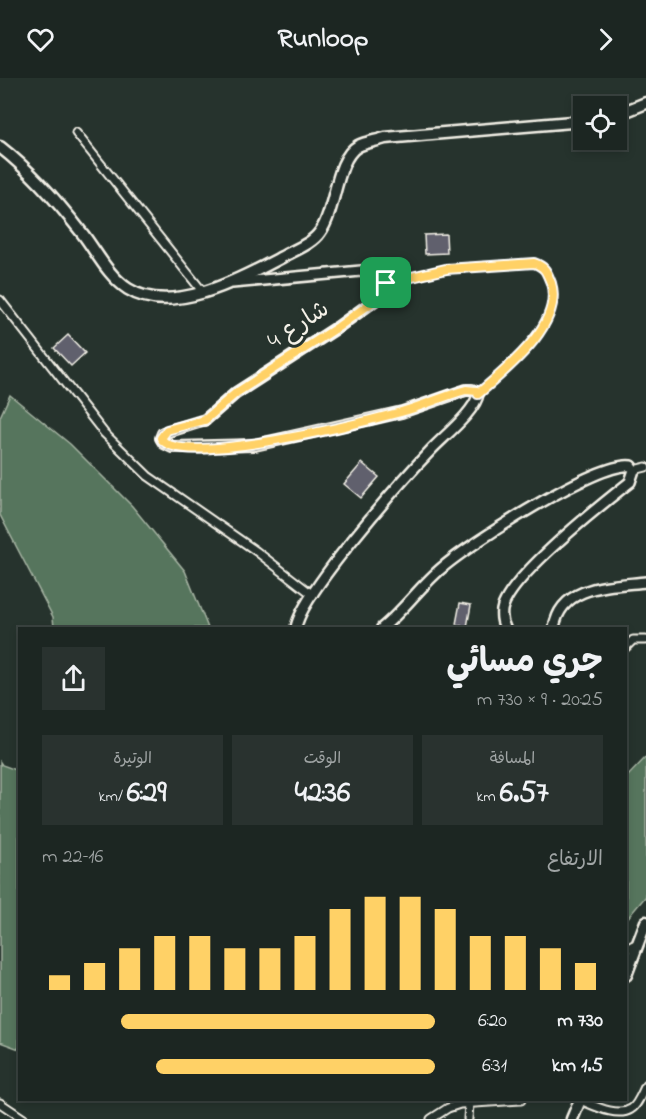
<!DOCTYPE html>
<html lang="ar">
<meta charset="utf-8">
<style>
body{margin:0;font-family:"Indie Flower","Playpen Sans Arabic",sans-serif;background:#29322f;color:#f1f3f6;direction:rtl;height:100vh;display:flex;flex-direction:column;font-size:22px;white-space:nowrap}
*{box-sizing:border-box;margin:0}
p{font-size:20px;color:#a0a5a5}
.icon{flex:none;width:33px;height:33px;fill:none;stroke:currentColor;stroke-width:2;stroke-linecap:round;stroke-linejoin:round}
.map{position:relative;flex:1;overflow:hidden;direction:ltr}
.panel{position:absolute;left:18px;top:549px;width:609px;height:474px;display:flex;flex-direction:column;background:#1c2622;border-radius:0px;box-shadow:0 3px 9px #0003,0 0 0 2px #3a4340;direction:rtl}
.panel>*{flex:none}
.fabs{position:absolute;left:573px;top:18px;display:grid;gap:12px}
.fabs a{display:grid;place-items:center;width:54px;height:54px;border-radius:0px;background:#1c2622;box-shadow:0 3px 9px #0003,0 0 0 2px #3a4340;font-size:30px}
.pin{position:absolute;display:grid;place-items:center;width:51px;height:51px;color:#fff;margin:-26px;border-radius:12px;box-shadow:0 3px 9px #0006}
.round{display:grid;place-items:center;flex:none;width:63px;height:63px;border-radius:0px;background:#29322f}
.overview{display:flex;align-items:center;justify-content:space-between;height:102px;padding:0 24px}
h1{font-size:33px;font-weight:700;line-height:45px}
.stats{display:grid;grid-template-columns:repeat(3,1fr);gap:9px;height:102px;padding:6px 24px}
.stats div{display:grid;align-content:center;border-radius:0px;background:#29322f;text-align:center}
.stats b{font-size:30px;font-weight:700}
.stats small{font-size:16px;font-weight:400}
.stats p{font-size:16px}
.chart{height:168px;padding:12px 24px}
.chart p{display:flex;justify-content:space-between}
.chart svg{width:100%;height:108px;margin-top:6px;stroke:#ffd166;stroke-width:6}
ul{padding:0 24px;list-style:none;font-size:20px}
li{display:grid;grid-template-columns:96px 72px 1fr;align-items:center;height:45px}
li i{height:15px;border-radius:8px;background:#ffd166}
header{display:flex;justify-content:space-between;align-items:center;height:78px;padding:0 24px;background:#1c2622;font-size:27px;font-weight:700}
.map>svg:first-child{display:block}
</style>
<header><svg class="icon" aria-label="forward" viewBox="0 0 24 24"><path d="M9 5l7 7-7 7"/></svg>Runloop<svg class="icon" aria-label="heart" viewBox="0 0 24 24"><path d="M12 20l-8-8c-3-5 5-10 8-4 3-6 11-1 8 4z"/></svg></header>
<div class="map">
<svg width="646" height="1041" viewBox="0 0 646 1041">
<rect width="100%" height="100%" fill="#26332d"/>
<filter id="ink" filterUnits="userSpaceOnUse"><feTurbulence type="fractalNoise" baseFrequency=".0167" numOctaves="2"/><feDisplacementMap in="SourceGraphic" scale="12" xChannelSelector="R" yChannelSelector="G"/><feConvolveMatrix kernelMatrix="1 2 1 2 8 2 1 2 1" color-interpolation-filters="sRGB"/></filter>
<g filter="url(#ink)">
<path fill="#56755d" stroke="#a5b3a2" stroke-width="1.5" d="M10,317L70,366L132,428L185,493L208,550H54L53,539L0,437V339Z
M646,679V818L626,842V700Z
M0,684L2,687L19,693V971L0,964Z"/>
<path fill="#60616d" stroke="#f4f1e8" stroke-width="1.5" d="M446,156L447,175L425,176L424,157Z
M68,257L85,275L71,288L54,270Z
M362,385L379,399L361,420L344,406Z
M460,525L471,527L467,549L456,546Z"/>
<g fill="none" stroke-linecap="round" stroke-linejoin="round">
<g stroke="#f4f1e8" stroke-width="11">
<path id="minor" d="M76,55L202,213
M386,205L446,191
M0,222L104,355L148,398L256,473L313,517
M634,392L646,389
M626,569L633,562H646
M626,871L636,866
M580,1022C593,1027 617,1040 631,1031C638,1027 642,1014 646,1007
M0,1025L24,1041
M431,1041L448,1030L460,1026L521,1022
M468,1041L469,1026"/>
</g>
<g stroke="#f4f1e8" stroke-width="14">
<path id="tertiary" d="M232,205L361,193L382,199L386,205L385,213L378,220L338,249L236,315L205,342L163,355L161,360L164,365L172,369L255,367L402,334L466,312H472L478,316C476,333 443,359 431,372C404,400 300,517 296,550
M382,550C404,532 421,507 443,489C471,465 598,383 631,388L634,392L630,404C602,426 508,500 502,532C501,539 502,544 505,550
M554,550C561,506 611,508 646,504"/>
</g>
<g stroke="#f4f1e8" stroke-width="15">
<path id="secondary" d="M616,37L646,25
M0,69C31,93 58,124 82,155C96,173 108,198 128,211C172,239 242,200 282,179C294,172 312,166 320,154C336,133 335,81 358,68C366,64 376,63 385,60L584,43
M626,897L646,844
M572,1041L580,1022"/>
</g>
<path stroke="#f4f1e8" stroke-width="1.5" stroke-dasharray="6 4.5" stroke-linecap="butt" d="M454,190L534,185C546,188 547,194 550,205C563,245 511,286 485,310"/>
<use href="#minor" stroke="#26332d" stroke-width="7"/>
<use href="#tertiary" stroke="#26332d" stroke-width="9"/>
<use href="#secondary" stroke="#26332d" stroke-width="10"/>
</g>
</g>
<g fill="none" stroke-linecap="round" stroke-linejoin="round" filter="url(#ink)">
<g stroke="#fff" stroke-width="12">
<path id="route" d="M534,185C546,189 547,195 551,205C564,247 505,292 478,316L477,313L466,312C444,318 423,328 401,334C368,343 176,392 161,360L167,352L205,342L236,315L338,249L378,220L385,213L386,205L446,191Z"/>
</g>
<use href="#route" stroke="#ffd166" stroke-width="8"/>
</g>
<g text-anchor="middle" dominant-baseline="central" stroke-width="6" stroke-linejoin="round" paint-order="stroke">
<g font-size="24" fill="#f4f1e8" stroke="#26332d">
<text transform="translate(299 248) rotate(-33)">شارع 4</text>
</g>
</g>
</svg>
<div class="fabs">
<a><svg class="icon" aria-label="locate" viewBox="0 0 24 24"><circle cx="12" cy="12" r="6"/><path d="M12 2v4M12 18v4M2 12h4M18 12h4"/></svg></a>
</div>
<div class="pin" style="left:386px;top:205px;background:#1e9e55"><svg class="icon" aria-label="arrive" viewBox="0 0 24 24"><path d="M6 21V4h12l-3 4 3 4H6"/></svg></div>
<section class="panel">
<div class="overview"><div><h1>جري مسائي</h1><p>20:25 · 9 × 730 m</p></div><a class="round"><svg class="icon" aria-label="share" viewBox="0 0 24 24"><path d="M12 15V3M7 8l5-5 5 5M5 13v7h14v-7"/></svg></a></div>
<div class="stats">
<div><p>المسافة</p><b>6.57<small> km</small></b></div>
<div><p>الوقت</p><b>42:36</b></div>
<div><p>الوتيرة</p><b>6:29<small> /km</small></b></div>
</div>
<div class="chart"><p><span>الارتفاع</span>16–22 m</p>
<svg viewBox="0 0 160 44" preserveAspectRatio="none"><path d="M5 44V38M15 44V33M25 44V27M35 44V22M45 44V22M55 44V27M65 44V27M75 44V22M85 44V11M95 44V6M105 44V6M115 44V11M125 44V22M135 44V22M145 44V27M155 44V33"/></svg>
</div>
<ul>
<li><b>730 m</b>6:20<i style="width:80%"></i></li>
<li><b>1.5 km</b>6:31<i style="width:71%"></i></li>
</ul>
</section>
</div>
